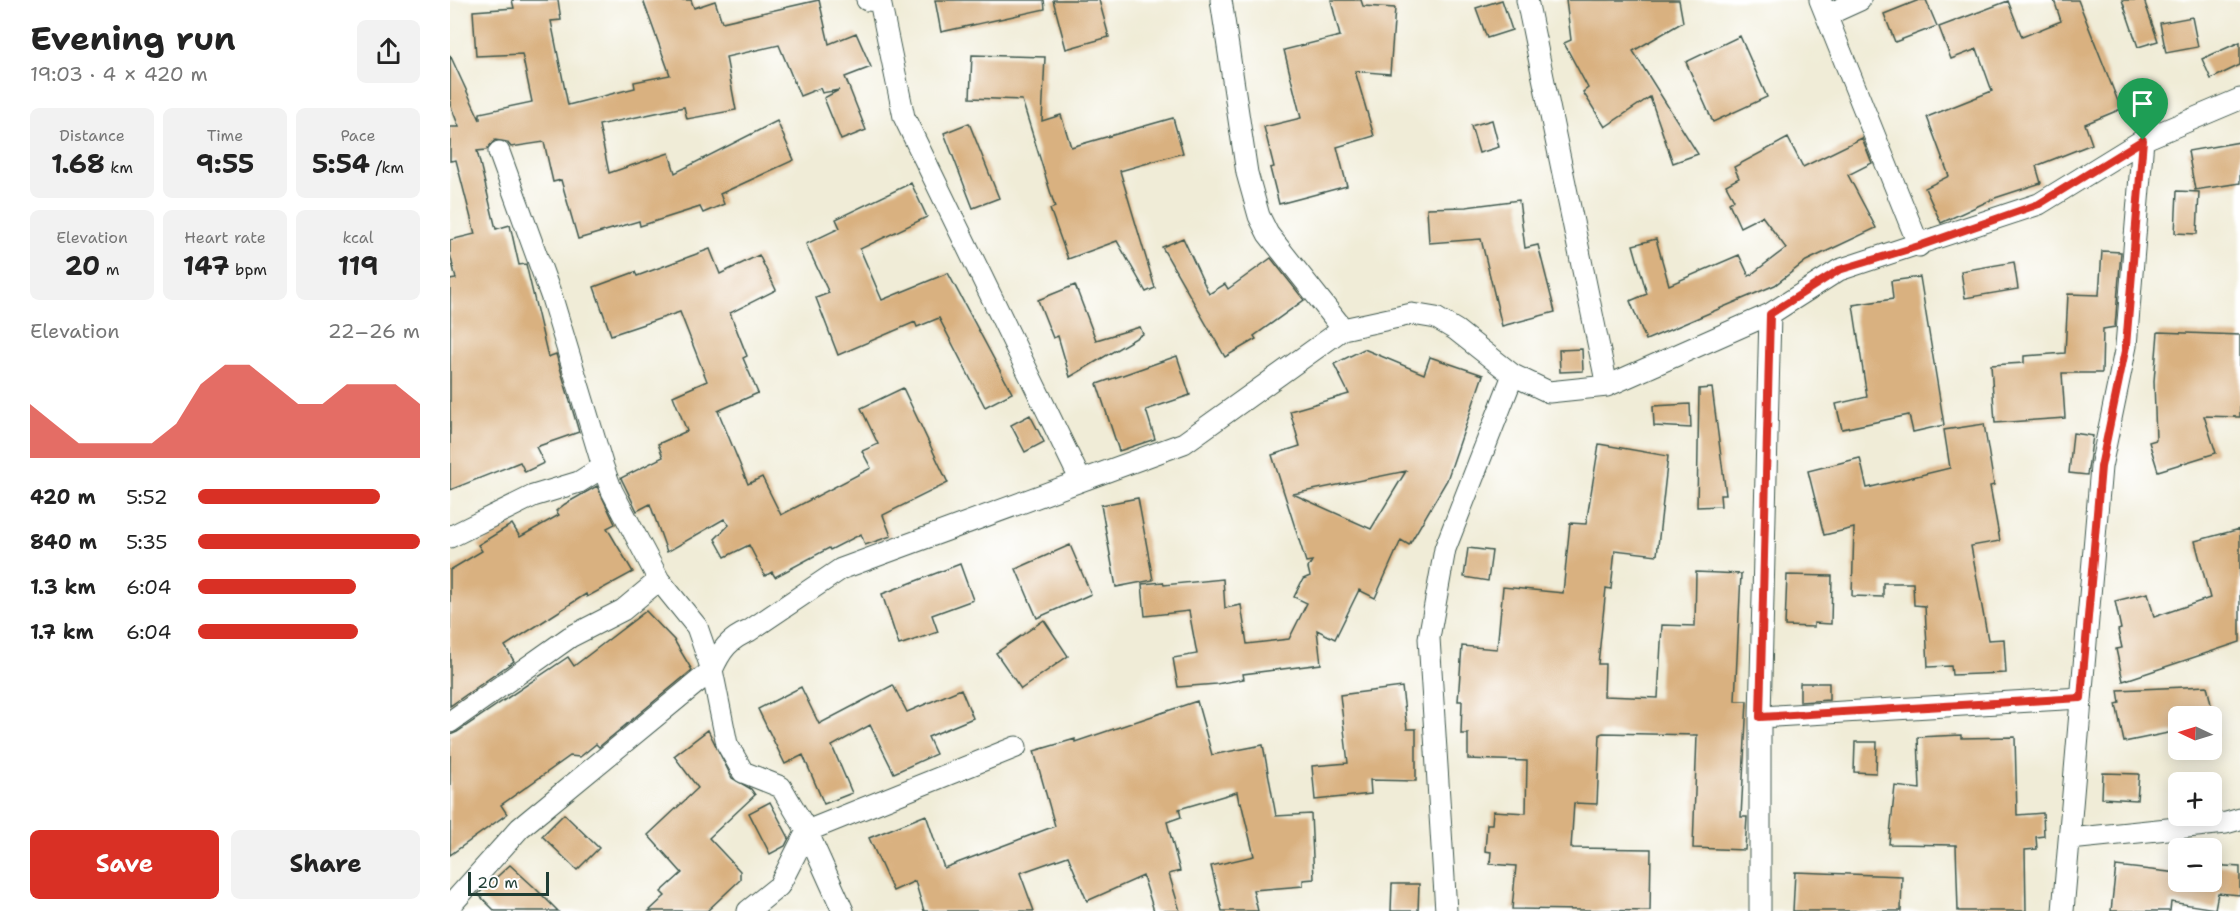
<!DOCTYPE html>
<meta charset="utf-8">
<style>
body{margin:0;font-family:"Shantell Sans",sans-serif;background:#f2f2f2;color:#222;height:100vh;display:flex;flex-direction:column;font-size:22px;white-space:nowrap}
*{box-sizing:border-box;margin:0}
p{font-size:20px;color:#767676}
.icon{flex:none;width:33px;height:33px;fill:none;stroke:currentColor;stroke-width:2;stroke-linecap:round;stroke-linejoin:round}
.map{position:relative;flex:1;overflow:hidden}
.drawer{display:flex;flex-direction:column;background:#fff;width:450px}
.drawer>*{flex:none}
.needle{width:39px;rotate:274deg}
.fabs{position:absolute;left:1718px;top:706px;display:grid;gap:12px}
.fabs a{display:grid;place-items:center;width:54px;height:54px;border-radius:9px;background:#fff;box-shadow:0 3px 15px #0003;font-size:30px}
.scale{position:absolute;left:18px;bottom:15px;width:81px;box-sizing:border-box;padding-left:6px;border:3px solid #1f3d34;border-top:0;font-size:16px;line-height:21px;white-space:nowrap;color:#1f3d34;-webkit-text-stroke:4px #fff;paint-order:stroke}
.pin{position:absolute;display:grid;place-items:center;width:51px;height:51px;color:#fff;margin:-62px -26px;border-radius:50% 50% 50% 0;rotate:-45deg;box-shadow:0 0 6px #0007}
.pin .icon{rotate:45deg}
.round{display:grid;place-items:center;flex:none;width:63px;height:63px;border-radius:9px;background:#f2f2f2}
.head{display:flex;align-items:center;justify-content:space-between;height:102px;padding:0 30px}
h1{font-size:33px;font-weight:700;line-height:45px}
.metrics{display:grid;grid-template-columns:repeat(3,1fr);gap:9px;height:102px;padding:6px 30px}
.metrics div{display:grid;align-content:center;border-radius:9px;background:#f2f2f2;text-align:center}
.metrics b{font-size:26px;font-weight:700}
.metrics small{font-size:16px;font-weight:400}
.metrics p{font-size:16px}
.chart{height:168px;padding:12px 30px}
.chart p{display:flex;justify-content:space-between}
.chart svg{width:100%;height:108px;margin-top:6px;fill:#d93025;opacity:.7}
.primary-button{display:flex;gap:12px;margin-top:auto;padding:12px 30px}
.primary-button a{flex:1;height:69px;border-radius:9px;background:#d93025;color:#fff;font-size:24px;font-weight:700;line-height:69px;text-align:center}
.primary-button a+a{background:#f2f2f2;color:#222}
ul{padding:0 30px;list-style:none;font-size:20px}
li{display:grid;grid-template-columns:96px 72px 1fr;align-items:center;height:45px}
li i{height:15px;border-radius:8px;background:#d93025}
main{display:flex;flex:1;min-height:0}
.map>svg:first-child{display:block}
</style>
<main>
<section class="drawer">
<div class="head"><div><h1>Evening run</h1><p>19:03 · 4 × 420 m</p></div><a class="round"><svg class="icon" aria-label="share" viewBox="0 0 24 24"><path d="M12 15V3M7 8l5-5 5 5M5 13v7h14v-7"/></svg></a></div>
<div class="metrics">
<div><p>Distance</p><b>1.68<small> km</small></b></div>
<div><p>Time</p><b>9:55</b></div>
<div><p>Pace</p><b>5:54<small> /km</small></b></div>
</div>
<div class="metrics">
<div><p>Elevation</p><b>20<small> m</small></b></div>
<div><p>Heart rate</p><b>147<small> bpm</small></b></div>
<div><p>kcal</p><b>119</b></div>
</div>
<div class="chart"><p><span>Elevation</span>22–26 m</p>
<svg viewBox="0 0 160 44" preserveAspectRatio="none"><path d="M0 44V22L10 30L20 38L30 38L40 38L50 38L60 30L70 14L80 6L90 6L100 14L110 22L120 22L130 14L140 14L150 14L160 22V44z"/></svg>
</div>
<ul>
<li><b>420 m</b>5:52<i style="width:82%"></i></li>
<li><b>840 m</b>5:35<i style="width:100%"></i></li>
<li><b>1.3 km</b>6:04<i style="width:71%"></i></li>
<li><b>1.7 km</b>6:04<i style="width:72%"></i></li>
</ul>
<div class="primary-button"><a>Save</a><a>Share</a></div>
</section>
<div class="map">
<svg width="1790" height="911" viewBox="0 0 1790 911">
<rect width="100%" height="100%" fill="#fff"/>
<filter id="ink" filterUnits="userSpaceOnUse"><feTurbulence type="fractalNoise" baseFrequency=".0167" numOctaves="2"/><feDisplacementMap in="SourceGraphic" scale="12" xChannelSelector="R" yChannelSelector="G"/><feConvolveMatrix kernelMatrix="1 2 1 2 8 2 1 2 1" color-interpolation-filters="sRGB"/></filter>
<filter id="wash" filterUnits="userSpaceOnUse"><feTurbulence type="fractalNoise" baseFrequency=".008" numOctaves="4" result="noise"/><feDisplacementMap in="SourceGraphic" scale="24" xChannelSelector="R" yChannelSelector="G"/><feGaussianBlur stdDeviation="1.35" result="paint"/><feColorMatrix in="noise" values="0 0 0 0 0 0 0 0 0 0 0 0 0 0 0 0 0 1.4 0 .05"/><feComposite in="paint" operator="in"/></filter>
<g filter="url(#wash)">
<rect width="100%" height="100%" fill="#f0ecd7"/>
<g id="blocks">
<path fill="#d9b180" fill-rule="evenodd" d="M62,0H108L111,20L101,21L118,105L185,88L184,82L220,75L193,0H241L244,8L265,1L272,22L369,0L379,44L406,33L421,67L395,77L416,130L391,140L374,98L389,90L372,93L370,88L350,96L329,45L276,57L286,110L237,119L234,107L149,125L159,173L219,153L225,173L327,121L344,160L270,194L274,204L253,213L250,207L190,226L189,221L128,239L111,180L103,182L94,142L61,147L57,142L45,140L36,150L27,151L46,229L60,225L69,265L76,264L98,357L106,354L129,432L86,447L94,463L75,472L70,462L0,490V280L6,279L0,254V240L25,234L6,160L0,161V127H9L0,104V55L30,120V113L82,102L72,54L26,56L23,11L64,8Z
M485,0H594L595,9L491,32Z
M603,0H649L659,37L616,49Z
M881,0H911L913,6L945,8L940,74L905,71L924,136L887,147L897,186L829,204L820,168L824,167L814,127L851,118L834,50L890,36Z
M1052,0L1062,30L1037,38L1026,8Z
M1116,0H1229L1233,22L1183,51L1248,154L1223,163L1200,97L1155,127L1133,92L1138,88L1114,43L1121,40Z
M1469,0H1476L1487,26L1445,42L1434,14Z
M1604,0H1628L1671,109L1635,124L1642,144L1586,166L1591,183L1545,198L1491,223L1475,188L1499,176L1477,117L1542,91L1527,49L1501,59L1489,27L1558,1L1572,37L1611,21Z
M1672,0H1694L1708,41L1688,47Z
M1742,17L1748,47L1716,53L1710,23Z
M1290,36L1317,97L1263,122L1236,62Z
M1790,42V65L1761,79L1752,59Z
M522,55L595,57L592,121L611,115L621,147L723,118L733,153L670,171L705,288L696,292L667,241L618,259L600,209L605,207L572,100L520,98Z
M1042,120L1049,147L1029,153L1021,126Z
M519,123L549,198L523,208L494,133Z
M1338,138L1353,167L1412,138L1422,163L1398,175L1426,228L1356,261L1325,285L1196,340L1180,301L1197,294L1183,245L1206,239L1219,285L1289,255L1299,276L1336,248L1312,216L1290,227L1279,203L1284,200L1276,185L1289,178L1284,167Z
M1790,142V183L1745,190L1738,151Z
M461,183L477,217L410,249L432,300L498,273L562,393L535,407L489,318L467,327L465,322L388,355L366,298L379,293L356,244L390,228L386,219Z
M1727,191L1749,192L1747,234L1725,233Z
M1069,200L1075,248L1088,245L1105,312L1052,326L1031,239L979,243L977,208L1016,207Z
M733,238L759,294L775,284L778,289L821,258L854,300L804,336L806,339L775,357L712,247Z
M260,249L270,274L309,255L326,290L280,313L297,356L293,358L308,393L268,411L298,484L312,477L331,515L421,468L412,451L428,444L411,408L453,388L498,483L433,515L441,536L415,545L411,534L380,550L379,548L325,577L322,572L315,576L299,545L275,557L265,539L279,525L274,519L217,552L200,504L187,511L171,478L213,457L208,444L237,431L223,396L257,381L230,312L161,335L144,287L185,272L187,276Z
M1652,251L1671,252L1665,327L1653,329L1652,373H1612L1615,418L1545,423L1541,365L1574,363V356L1615,353L1618,294L1649,295Z
M1564,262L1568,289L1515,298L1511,271Z
M1470,277L1494,425L1463,432L1459,415L1392,429L1386,404L1417,397L1403,305L1443,299L1441,281Z
M625,285L646,340L690,327L693,334L620,377L608,336L603,338L588,300Z
M1708,332L1790,335V417L1754,416L1766,453L1708,471L1699,442L1706,440L1704,381Z
M914,349L974,374L980,357L1033,375L997,480L959,545L951,540L925,598L909,590L885,639L867,630L871,664L793,674L794,679L767,684L728,687L723,658L747,654L739,611L695,616L692,584L713,582L714,585L773,579L775,608L791,605L797,644L839,639L857,603L844,597L853,579L860,576L858,568L862,561L856,562L822,455L850,446L840,411L899,394L884,364ZM956,471L921,529L843,494Z
M1132,349L1133,371L1110,372L1109,350Z
M727,356L740,395L696,410L705,439L669,451L647,384Z
M1262,388L1276,495H1270L1271,506L1247,507L1249,389Z
M1240,404L1241,428L1204,426L1203,406Z
M580,415L594,442L575,452L561,425Z
M1534,424L1544,485L1540,486L1550,541L1521,546L1538,640L1554,639L1556,673L1502,675L1501,666L1478,667L1475,606L1464,605L1463,583H1433V597L1402,596L1404,528L1374,535L1358,471L1410,458L1417,488L1500,468L1494,430Z
M1623,433L1643,436L1637,475L1619,473Z
M1149,444L1218,456L1207,555L1165,550L1161,589L1156,588L1148,664H1155L1154,696L1208,698L1212,625L1245,626L1246,572L1291,574L1285,701H1297L1291,817H1297L1295,850L1243,848L1247,735L1153,733L1150,734L1147,804L1124,803L1121,848L1201,849L1200,911L1062,909L1066,866L1040,864L1041,852L1035,851L1037,824H1042L1043,811L1076,813L1077,761L1018,759V734H1011L1012,701H1008L1012,646L1047,649L1053,587L1113,593L1120,523L1136,524Z
M147,486L165,524L157,528L183,572L137,597L136,594L55,646L64,661L0,706V570L32,551L28,545L62,524L70,537L109,515L106,511L115,504Z
M688,498L703,580L666,587L651,505Z
M1790,529V642L1673,681L1666,649L1672,648L1668,630L1671,629L1665,601L1698,593L1704,617L1760,598L1745,541Z
M620,545L641,594L587,618L566,569Z
M1018,548L1042,551L1038,581L1014,577Z
M510,564L523,600L482,615L488,632L449,645L432,594Z
M1337,575L1382,576L1381,624L1364,623V627L1335,626Z
M196,611L224,640L242,670L149,747L146,744L130,757L120,756L51,805L57,814L0,855V735L7,732L118,657L124,666Z
M594,620L618,656L571,689L546,653Z
M1350,683H1379V700L1350,702Z
M443,685L457,712L511,689L523,718L478,737L486,754L444,773L420,725L382,746L402,793L374,804L353,755L335,764L308,709L351,687L369,724Z
M1757,686L1768,736L1761,737V717H1728V731L1674,742L1666,704L1670,703L1668,690Z
M952,687L957,729H966V781L920,780L921,794L865,800L862,766L898,763L890,695Z
M747,701L762,755L813,745L826,816L861,814L864,879L853,880V886L803,890L808,911H772L761,866L804,856L791,802L789,803L787,792L729,809L731,817L717,822L730,871L719,874L730,911H704L693,876L637,901L618,856L570,873L584,911H474L465,881L443,891L419,838L476,815L494,868L605,826L584,751L625,739V742Z
M258,730L282,778L301,789L305,795L259,838L290,871V880L257,911H199L215,896L211,892L232,873L198,835L248,788L224,756Z
M1511,735V738L1565,737L1567,815L1593,813L1594,836L1586,837L1587,849L1575,850L1576,911H1508L1506,845L1439,844L1445,786L1470,789L1468,737Z
M1405,742H1427L1426,773L1404,772Z
M1653,773L1689,774L1687,800L1652,798Z
M320,802L339,838L335,846L320,854L299,813Z
M114,814L149,848L127,870L92,836Z
M60,865L83,886L108,911H45L28,894Z
M1761,865L1790,867V895L1768,893L1765,909L1721,902L1720,911H1661L1666,866L1728,873V882H1761Z
M1345,872L1452,876L1451,911H1343Z
M942,884H969L968,911H941Z"/>
</g>
</g>
<g filter="url(#ink)">
<use href="#blocks" fill-opacity="0" stroke="#3e574c" stroke-width="1.5"/>
<g fill="none" stroke-linecap="round" stroke-linejoin="round">
<g stroke="#3e574c" stroke-width="23">
<path id="street" d="M417,0L430,1L454,117L630,479
M771,0L797,173L809,216L818,234L893,329
M1077,0L1157,386
M1370,0L1469,246
M1377,15L1410,0
M49,152L102,298L153,467
M0,537L83,496L129,482L153,467L162,491L209,580
M1310,717L1631,698
M0,722L120,637L173,610L209,580L247,627L262,670L277,744L293,772L331,787L357,831L329,886L298,911
M1620,839L1776,823L1790,819
M0,906L70,828L262,670C271,650 279,639 299,631L391,569L734,443L893,329L962,314L986,318L1006,330L1063,375L1099,392L1157,386L1320,314L1389,270L1589,204L1693,140L1790,99
M393,911L357,831L566,747
M996,911L979,638L995,549L1063,375
M1310,911V717L1320,314
M1613,911L1651,467L1676,346L1693,140"/>
</g>
<use href="#street" stroke="#fff" stroke-width="21"/>
</g>
</g>
<g fill="none" stroke-linecap="round" stroke-linejoin="round" filter="url(#ink)">
<g stroke="#fff" stroke-width="12">
<path id="route" d="M1693,140L1676,346L1651,467L1631,698L1310,717L1320,314L1389,270L1469,246L1589,204Z"/>
</g>
<use href="#route" stroke="#d93025" stroke-width="8"/>
</g>
</svg>
<div class="fabs">
<a><svg class="needle" viewBox="-14 -14 28 28"><path d="M0-13l5 13h-10z" fill="#e53935"/><path d="M0 13l5-13h-10z" fill="#767676"/></svg></a>
<a>+</a>
<a>−</a>
</div>
<div class="scale">20 m</div>
<div class="pin" style="left:1693px;top:140px;background:#1e9e55"><svg class="icon" aria-label="arrive" viewBox="0 0 24 24"><path d="M6 21V4h12l-3 4 3 4H6"/></svg></div>
</div>
</main>
